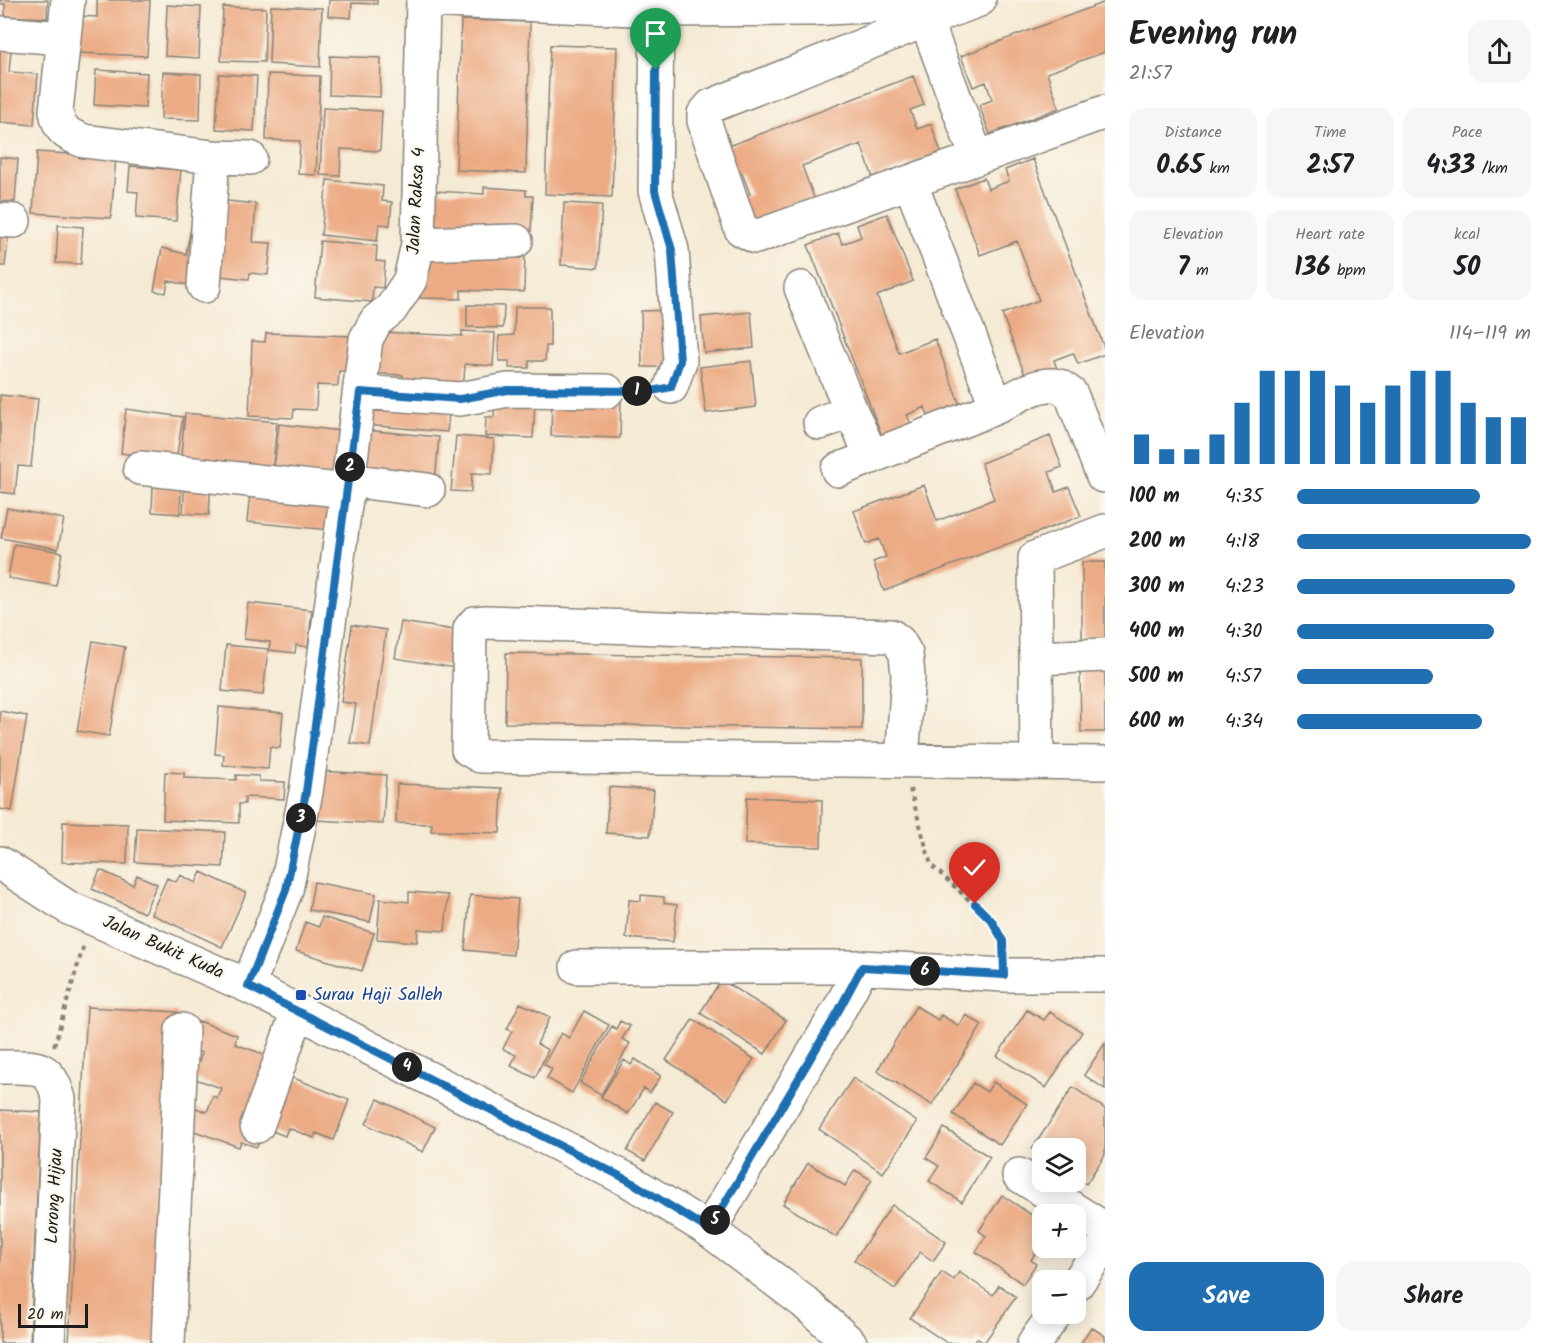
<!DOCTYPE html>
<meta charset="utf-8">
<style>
body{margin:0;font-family:Kalam,sans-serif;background:#f6f6f6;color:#202124;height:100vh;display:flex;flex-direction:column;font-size:22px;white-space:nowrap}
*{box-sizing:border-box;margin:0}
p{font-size:20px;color:#757577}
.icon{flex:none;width:33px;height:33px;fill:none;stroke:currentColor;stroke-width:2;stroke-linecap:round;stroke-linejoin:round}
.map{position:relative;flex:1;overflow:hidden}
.details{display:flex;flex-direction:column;background:#fff;width:450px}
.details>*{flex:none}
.buttons{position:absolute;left:1032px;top:1138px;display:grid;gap:12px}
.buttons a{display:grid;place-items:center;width:54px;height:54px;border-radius:12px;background:#fff;box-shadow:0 3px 15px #0003;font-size:30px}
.scale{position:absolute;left:18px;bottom:15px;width:70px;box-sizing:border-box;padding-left:6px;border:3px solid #1c1c1c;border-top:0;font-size:16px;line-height:21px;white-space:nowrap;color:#1c1c1c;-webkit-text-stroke:4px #fbf7ec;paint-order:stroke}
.pin{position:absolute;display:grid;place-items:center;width:51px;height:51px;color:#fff;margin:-62px -26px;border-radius:50% 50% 50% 0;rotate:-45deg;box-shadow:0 0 6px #0007}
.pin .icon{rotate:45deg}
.km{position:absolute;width:30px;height:30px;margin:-15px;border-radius:50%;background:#222;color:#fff;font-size:16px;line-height:30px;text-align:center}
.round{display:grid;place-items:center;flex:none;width:63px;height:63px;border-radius:18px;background:#f6f6f6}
.overview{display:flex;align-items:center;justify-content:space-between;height:102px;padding:0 24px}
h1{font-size:33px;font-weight:700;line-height:45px}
.metrics{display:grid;grid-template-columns:repeat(3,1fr);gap:9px;height:102px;padding:6px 24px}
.metrics div{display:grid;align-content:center;border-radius:15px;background:#f6f6f6;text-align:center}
.metrics b{font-size:26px;font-weight:700}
.metrics small{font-size:16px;font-weight:400}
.metrics p{font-size:16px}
.chart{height:168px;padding:12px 24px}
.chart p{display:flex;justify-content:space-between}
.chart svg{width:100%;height:108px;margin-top:6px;stroke:#1f6fb2;stroke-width:6}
.action{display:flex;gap:12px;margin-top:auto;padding:12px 24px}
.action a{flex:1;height:69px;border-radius:18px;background:#1f6fb2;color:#fff;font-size:24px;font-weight:700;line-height:69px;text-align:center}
.action a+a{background:#f6f6f6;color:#202124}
ul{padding:0 24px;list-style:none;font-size:20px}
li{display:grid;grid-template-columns:96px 72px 1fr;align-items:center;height:45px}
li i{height:15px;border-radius:8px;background:#1f6fb2}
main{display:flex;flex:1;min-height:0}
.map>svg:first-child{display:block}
</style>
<main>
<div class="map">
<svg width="1105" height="1343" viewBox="0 0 1105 1343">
<rect width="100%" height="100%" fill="#fbf7ec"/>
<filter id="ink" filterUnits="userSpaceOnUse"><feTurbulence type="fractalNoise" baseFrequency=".0167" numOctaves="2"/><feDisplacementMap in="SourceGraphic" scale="12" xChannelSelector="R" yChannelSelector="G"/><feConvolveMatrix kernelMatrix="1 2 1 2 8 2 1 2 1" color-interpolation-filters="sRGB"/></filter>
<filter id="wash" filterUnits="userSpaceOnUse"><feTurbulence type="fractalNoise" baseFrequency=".008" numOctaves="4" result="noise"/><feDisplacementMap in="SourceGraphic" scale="24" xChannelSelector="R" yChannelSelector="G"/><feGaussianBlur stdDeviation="1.35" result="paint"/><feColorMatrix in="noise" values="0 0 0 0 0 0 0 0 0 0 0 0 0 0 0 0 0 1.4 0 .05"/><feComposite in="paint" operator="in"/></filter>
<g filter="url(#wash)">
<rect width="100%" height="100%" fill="#f5ead4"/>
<g id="blocks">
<path fill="#ecab84" d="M0,0H48L47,18L5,16V4H0Z
M97,0H150L147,56L78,53L79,16L97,17Z
M329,0H377V4L352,3L351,18L328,16Z
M1105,2V52L1047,73L1059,108L990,134L979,105L992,100L986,82L973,87L961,56Z
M167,5L201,7L199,58L165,56Z
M271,6L322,8L320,67L269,64Z
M223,7L266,8L264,62L221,61Z
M461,20L530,22L526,173L456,170Z
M550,45L617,47L612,197L545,194Z
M0,49L11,50L9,72L38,74L34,125L0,122Z
M330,56L381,58L380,97L329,95Z
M96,70L147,73L145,108L94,105Z
M163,72L201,74L200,120L161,119Z
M219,74L257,76L254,131L216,129Z
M268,74L320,76L316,175L298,174L300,141L266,140Z
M913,76L924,105L910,110L917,129L931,124L941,152L873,178L861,144L802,166L815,200L746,226L736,199L750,194L742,173L728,178L718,150Z
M323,108L382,111L380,151L341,149L340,176L320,175Z
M37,152L116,157L111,218L33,213Z
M0,157L18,159L15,202L0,201Z
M1033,159L1105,350V354L1078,364L1073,353L1054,360L1058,372L1028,383L1002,314L1039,300L1017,241L980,255L955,189L984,178L988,189L1009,181L1005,170Z
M130,166L181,170L176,221L136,218L138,192L128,191Z
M327,180L383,186L382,201L392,202L390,225L379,224L377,241L321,235Z
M484,187L526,190V196H533L531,232L434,227L436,191L484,194Z
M227,201L256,204L253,242L271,243L268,275L250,273L249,279L219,276Z
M564,203L602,205L598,268L561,265Z
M887,214L913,281L877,296L899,353L935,339L960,405L929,418L925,407L907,415L911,425L882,436L808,245L838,233L842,244L861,237L857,225Z
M192,223L200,287L168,281L166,293L154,291L162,248L186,254Z
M58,225L83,227L81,264L56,263Z
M0,230L9,231L5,266H0Z
M320,241L377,246L376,261L385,262L383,288L373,287L372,302L315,297Z
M525,253L524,292L461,290V299L420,298L421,254Z
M467,305L504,306L503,328L467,327Z
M515,307H550V346H546L545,361H529V368H509V361H499V336L514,335Z
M673,310V367H642L641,311Z
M751,312L754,348L704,353L701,317Z
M462,331L495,333L493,366L465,364L463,392L402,388L403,375L378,374L380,332L462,336Z
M266,333L352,336L351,371H339L338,386L317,385L316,410L294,409L293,418L249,416L252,341L265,342Z
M751,361L756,407L706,413L700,367Z
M0,395L38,399L31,467L18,466L15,494L0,492Z
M552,396L621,398L620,438L551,436Z
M369,397L450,404L447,432L366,425Z
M495,401L535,403L533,438L485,436L486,417H494Z
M126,409L183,417L176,460L121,453Z
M185,413L277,422L272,473L180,464Z
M279,424L341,431L336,477L274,470Z
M364,430L439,437L435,482L360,476Z
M456,436L494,439L492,474L472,473L471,492L451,491Z
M1050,436L1062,467L1049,472L1056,492L1069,487L1081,516L884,591L873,562L886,557L879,539L866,544L854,511L924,485L937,521L994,499L981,463Z
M185,477L211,479L209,515L183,513Z
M153,486L181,488L180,514L152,512Z
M250,493L333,501L330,530L247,522Z
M7,508L64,519L58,549L1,538Z
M14,544L62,552L56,586L8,578Z
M1082,562H1105V651H1082Z
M248,603L312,610L308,647L296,645L295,653L269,650L270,642L244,639Z
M401,622L461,631L455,668L395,658Z
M352,625L386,630L370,746L350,743L356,704L341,702Z
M93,641L125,647L109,736L77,731Z
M226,645L268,649L263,695L222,691Z
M506,653L862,658V729L505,723Z
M1080,669H1105V732H1081Z
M219,707L283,713L280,748L270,747L268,769L223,765L224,755L215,754Z
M0,711L27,716L12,811L0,809Z
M318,771L386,775L383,824L316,820Z
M165,772L184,773V778L236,780V775L259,776V781L285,782L284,799L245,797V804H239V823L163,820Z
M397,784L502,788L500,833L431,831L432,824L396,823Z
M609,787L654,790L650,836L606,833Z
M747,797L822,800L821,847L745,844Z
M63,822L128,824L127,864L62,862Z
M137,828L225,832L223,867L135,862Z
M100,870L133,885L137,875L157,884L144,913L92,889Z
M201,872L246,893L222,947L151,914L167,878L176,882L180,875L196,883Z
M314,882L376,894L370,922L309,910Z
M409,892L448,895L445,931L418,929L417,942L377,939L380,899L409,902Z
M470,895L518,899L513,955L465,950Z
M641,895L664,897V903L677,905L673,942L626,938L629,900L641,901Z
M322,917L374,933L362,971L296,951L305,922L319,927Z
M721,980L786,1020L765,1054L700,1013Z
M520,1003L550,1017L537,1044L548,1050L535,1078L511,1066L516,1055L503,1049L512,1031L507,1029Z
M916,1006L938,1020L941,1015L959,1026L966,1015L982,1025L932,1105L877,1071Z
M87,1007L178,1012L161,1343H69Z
M1027,1010L1044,1020L1050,1012L1082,1032L1046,1088L997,1056Z
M584,1011L609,1025L572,1093L547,1078L552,1069L544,1064L561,1033L569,1038Z
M693,1019L754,1059L727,1100L666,1060Z
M199,1021L237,1035L235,1044L269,1056L267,1116L257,1147L241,1142L239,1147L189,1129L196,1108L207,1112L213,1096L217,1098L221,1088L193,1078L202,1053L189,1048Z
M620,1021L630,1026L622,1039L630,1043L601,1095L580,1083L612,1026L616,1029Z
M1105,1043V1089L1084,1075Z
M635,1059L661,1076L650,1093L644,1088L628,1114L601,1097L624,1060L631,1065Z
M291,1077L349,1100L334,1140L316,1133L314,1138L288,1128L285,1136L270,1130Z
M853,1078L917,1122L883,1173L819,1129Z
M993,1082L1027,1104L1000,1145L953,1114L973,1083L987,1092Z
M1073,1087L1105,1109V1155L1086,1184L1076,1177V1149H1042V1155L1032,1149Z
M378,1099L435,1127L423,1152L366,1124Z
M655,1102L673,1112L645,1161L627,1151Z
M0,1110L41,1112L30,1343H0Z
M944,1128L990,1157L962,1202L929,1181L939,1166L926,1158Z
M808,1163L845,1186L855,1170L872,1180L836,1237L783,1204Z
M1002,1195L1042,1222V1242L1031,1260L1036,1264L1023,1284L976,1252L986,1236L979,1231Z
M892,1205L946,1242L933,1261L920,1252L895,1289L854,1260Z
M942,1272L954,1280L959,1272L993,1295L999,1285L1016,1297L984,1343L977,1338L974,1343H947L910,1318Z
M1091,1327L1105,1336V1343H1081Z"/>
</g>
</g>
<g filter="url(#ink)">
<use href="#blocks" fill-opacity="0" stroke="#888378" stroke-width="1.5"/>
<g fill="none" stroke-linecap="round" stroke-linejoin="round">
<g stroke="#888378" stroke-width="36">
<path id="minor" d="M68,0L56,111C59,131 66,134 84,141L213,157L250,158
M423,0L657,10L810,9L884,5L900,0
M921,0L926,20L977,158
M979,0L926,20L711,106L704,114V121L741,229L756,237L1105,112
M657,10L655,191L672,250L680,361L671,387
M0,33L63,38
M0,220L14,221
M418,244L516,241
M204,286L213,157
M801,288L851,411L872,457
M360,392L460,399L508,390L607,391
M997,407C1014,398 1038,381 1059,386C1063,388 1067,391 1071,394L1103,476
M820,423L851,411
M140,468L347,491
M838,470L997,407L910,182
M348,480L428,490
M1036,658L1105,655
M902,760L908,676L906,654L899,642L891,636L486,622L475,623L470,629L468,749L480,756L1105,763
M1037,762L1035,558L1105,531
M0,863L69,908L248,986L628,1180L709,1230L804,1302L850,1343
M577,967H862L1004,975H1105
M248,986L286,890L306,792L347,491L366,339L376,321L391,309L410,280L418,244L423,0
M0,1067C34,1068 49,1061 59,1099L48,1343
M257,1126L298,1011
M1019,1175L1105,1229
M709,1230L839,1010L862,967
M1076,1285L1105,1243
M168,1343L182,1030
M1034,1343L1055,1314"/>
</g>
<path stroke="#888378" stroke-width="4" stroke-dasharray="4.5 4.5" stroke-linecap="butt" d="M910,789L931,865L992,921L1003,941V947
M54,1046L84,944"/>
<use href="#minor" stroke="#fff" stroke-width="33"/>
</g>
</g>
<g fill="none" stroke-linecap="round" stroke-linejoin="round" filter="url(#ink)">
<g stroke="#fff" stroke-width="12">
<path id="route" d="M656,70L655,191L672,250L680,361L671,387L652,391L508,390L460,399L360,392L306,792L286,890L248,986L628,1180L709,1230L839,1010L862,967L1004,975L1003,941L992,921L975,904"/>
</g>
<use href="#route" stroke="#1f6fb2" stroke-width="8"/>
</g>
<rect fill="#1a4fb4" stroke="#fbf7ec" stroke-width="2" x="295" y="989" width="12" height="12" rx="3"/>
<g text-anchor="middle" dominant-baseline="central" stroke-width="4.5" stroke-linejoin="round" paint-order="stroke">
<g font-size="18" fill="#1c1c1c" stroke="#fbf7ec">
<text transform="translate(417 201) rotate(-87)">Jalan Raksa 4</text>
<text transform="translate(163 948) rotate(24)">Jalan Bukit Kuda</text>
<text transform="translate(55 1196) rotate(-87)">Lorong Hijau</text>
</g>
<g font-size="18" fill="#164399" stroke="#fbf7ec" text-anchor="start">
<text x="313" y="995">Surau Haji Salleh</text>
</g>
</g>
</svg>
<div class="buttons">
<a><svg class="icon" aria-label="layers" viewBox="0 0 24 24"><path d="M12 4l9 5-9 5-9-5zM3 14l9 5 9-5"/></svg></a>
<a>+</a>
<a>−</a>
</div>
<div class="scale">20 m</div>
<div class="pin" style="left:656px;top:70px;background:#1e9e55"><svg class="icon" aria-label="arrive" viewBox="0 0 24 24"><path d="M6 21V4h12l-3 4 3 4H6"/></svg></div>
<div class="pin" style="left:975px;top:904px;background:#d93025"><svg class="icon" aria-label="check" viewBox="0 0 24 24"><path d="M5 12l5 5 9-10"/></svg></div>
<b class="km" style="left:637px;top:391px">1</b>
<b class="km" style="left:350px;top:467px">2</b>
<b class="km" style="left:301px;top:818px">3</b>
<b class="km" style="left:407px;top:1067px">4</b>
<b class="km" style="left:715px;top:1220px">5</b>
<b class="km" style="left:925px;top:971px">6</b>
</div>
<section class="details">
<div class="overview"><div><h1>Evening run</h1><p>21:57</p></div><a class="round"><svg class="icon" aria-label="share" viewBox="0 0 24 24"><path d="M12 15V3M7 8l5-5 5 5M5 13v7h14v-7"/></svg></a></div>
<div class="metrics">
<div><p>Distance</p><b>0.65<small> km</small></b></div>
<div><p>Time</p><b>2:57</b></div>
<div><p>Pace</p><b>4:33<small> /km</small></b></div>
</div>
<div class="metrics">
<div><p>Elevation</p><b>7<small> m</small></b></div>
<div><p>Heart rate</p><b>136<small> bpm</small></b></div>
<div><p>kcal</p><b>50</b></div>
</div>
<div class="chart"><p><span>Elevation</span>114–119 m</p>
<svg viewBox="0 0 160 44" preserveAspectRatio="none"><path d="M5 44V32M15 44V38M25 44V38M35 44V32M45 44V19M55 44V6M65 44V6M75 44V6M85 44V12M95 44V19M105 44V12M115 44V6M125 44V6M135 44V19M145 44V25M155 44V25"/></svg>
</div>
<ul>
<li><b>100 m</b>4:35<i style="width:78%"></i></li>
<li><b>200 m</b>4:18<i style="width:100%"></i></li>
<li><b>300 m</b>4:23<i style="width:93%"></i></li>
<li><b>400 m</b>4:30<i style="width:84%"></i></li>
<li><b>500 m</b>4:57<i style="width:58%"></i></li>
<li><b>600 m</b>4:34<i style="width:79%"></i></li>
</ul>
<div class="action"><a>Save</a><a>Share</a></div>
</section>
</main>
